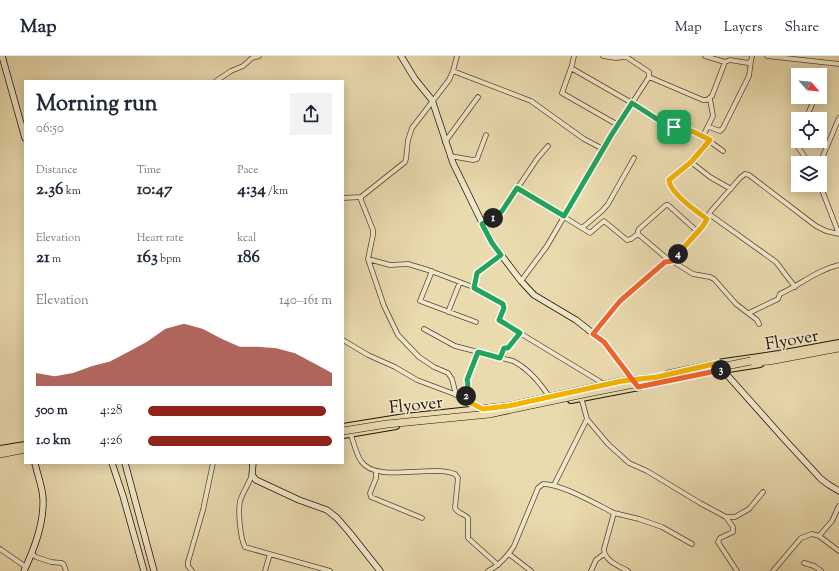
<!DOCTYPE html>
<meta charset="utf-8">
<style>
body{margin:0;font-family:"Sorts Mill Goudy",serif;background:#f2f2f3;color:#1f2937;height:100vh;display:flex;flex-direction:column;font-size:15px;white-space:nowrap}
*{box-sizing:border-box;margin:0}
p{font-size:13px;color:#747a83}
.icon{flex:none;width:22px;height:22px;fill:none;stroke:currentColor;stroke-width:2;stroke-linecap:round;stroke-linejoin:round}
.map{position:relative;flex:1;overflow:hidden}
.panel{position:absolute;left:24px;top:24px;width:320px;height:384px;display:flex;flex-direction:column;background:#fff;border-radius:0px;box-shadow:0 2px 10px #0003}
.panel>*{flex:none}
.needle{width:26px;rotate:117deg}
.tools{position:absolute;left:791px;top:12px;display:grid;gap:8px}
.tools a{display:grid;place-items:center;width:36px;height:36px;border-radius:0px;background:#fff;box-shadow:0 2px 10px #0003;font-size:20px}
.pin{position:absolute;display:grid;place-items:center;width:34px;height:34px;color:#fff;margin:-17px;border-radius:8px;box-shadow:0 2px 6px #0006}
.km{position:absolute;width:20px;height:20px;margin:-10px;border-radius:50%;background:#222;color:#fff;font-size:11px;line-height:20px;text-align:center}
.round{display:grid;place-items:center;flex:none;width:42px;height:42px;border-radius:0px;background:#f2f2f3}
.overview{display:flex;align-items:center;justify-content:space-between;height:68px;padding:0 12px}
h1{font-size:22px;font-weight:700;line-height:30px}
.metrics{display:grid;grid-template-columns:repeat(3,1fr);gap:6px;height:68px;padding:4px 12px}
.metrics div{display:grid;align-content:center}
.metrics b{font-size:17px;font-weight:700}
.metrics small{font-size:11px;font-weight:400}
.metrics p{font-size:11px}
.chart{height:112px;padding:8px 12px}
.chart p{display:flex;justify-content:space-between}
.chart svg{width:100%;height:72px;margin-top:4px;fill:#8f2418;opacity:.7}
ul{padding:0 12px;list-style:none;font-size:13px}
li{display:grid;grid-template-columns:64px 48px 1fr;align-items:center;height:30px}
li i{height:10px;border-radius:5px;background:#8f2418}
header{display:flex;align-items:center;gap:24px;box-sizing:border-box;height:56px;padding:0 20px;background:#fff;border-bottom:1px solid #e0e1e3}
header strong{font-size:19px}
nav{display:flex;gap:22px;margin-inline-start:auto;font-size:14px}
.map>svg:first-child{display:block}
</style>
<header>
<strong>Map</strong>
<nav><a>Map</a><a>Layers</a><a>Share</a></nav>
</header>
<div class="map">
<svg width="839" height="515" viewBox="0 0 839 515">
<rect width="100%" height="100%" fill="#eadbaf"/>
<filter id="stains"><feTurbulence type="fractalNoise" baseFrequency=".005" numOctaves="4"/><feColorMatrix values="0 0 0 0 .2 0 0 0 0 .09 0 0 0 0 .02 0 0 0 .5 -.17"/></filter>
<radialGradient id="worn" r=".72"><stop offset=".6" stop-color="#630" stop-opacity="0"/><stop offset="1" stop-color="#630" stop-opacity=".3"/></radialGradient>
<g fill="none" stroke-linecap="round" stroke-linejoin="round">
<g stroke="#544530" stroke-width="5.5">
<path id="street" d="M574,0L572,9L562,37L618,69
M603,0L616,2L624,1
M625,0L649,16V21L703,44H707L712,40L725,6
M705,0L725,6L730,4L748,7L751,5L752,0
M767,0L839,8
M571,12L632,47L666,68L701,79L723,95
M453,15L531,45L584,83L603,93
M216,25L231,15L243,10L252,2L259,0
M806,63L815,41
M709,71L720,75L723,72L749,20L751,5
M703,80L713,60L710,43
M798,85V91L809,107
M445,86L478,41
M450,100L473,104L477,103L486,79
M691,106L710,121L731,133
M820,107L839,62
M820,129L839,178
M517,132L590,177L604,165L627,184L631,183L638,178
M361,141V144L373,174V179L368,203L384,250L398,279L419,301L434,311L448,317L452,323L456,339
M343,142L361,141L405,106L406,103L408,84L412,72L449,24L453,15L457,0
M709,158L776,206L795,231
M707,163C695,154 673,140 669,126L672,121L691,106L710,84
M482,168L494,162L502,155L537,103L548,90
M582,172L602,155L608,148L634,102
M368,203L390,209L408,208L428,214L473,231L504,249C504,255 498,260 500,265L599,325L604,329
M670,205L638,178V175L639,173L666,149H668L698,176
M672,205L693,218L710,221L714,223L736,248L757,264L759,268
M432,215L420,245L476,266
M521,225L547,190L612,78L649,21
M474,232L477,217L501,199
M448,256L460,226
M749,257L778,243L780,238C800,229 817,214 839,209
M424,273L455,290L513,305C529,313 541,328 550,342
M593,278L620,245L665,207L674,203L703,170L711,155L740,122L745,118L749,119L816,170L826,175L839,178
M343,284L368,299L395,311L417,324L457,339L482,353
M500,302L504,292H508L520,277
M465,344L468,332L467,324L477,296
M587,363L608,388L629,407L647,415L700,447L726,461H735L749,453L763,436
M350,376C353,384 356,398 361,405C376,428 431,408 455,418L458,422L455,452C458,458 464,457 468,462V482L498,509
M376,415V422L370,437L371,441L422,462
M252,419C249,427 243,436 240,445C238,455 240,482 245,491L330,515
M554,429L587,363L581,341
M839,450L832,465L819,480L839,495
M614,457L639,463L662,471L692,488
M726,461L733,471V476L720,482L718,486L737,515
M0,493L26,511
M32,498L36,501L51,506L62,507L64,509L66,515
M509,498L531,515
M804,507L814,510L821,515
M192,515L188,510V506L203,454L213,407
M265,515L270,498
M488,515C500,509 507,501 514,490L538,432L543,428C562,428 596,448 614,457L604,493C604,505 619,510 628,515
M591,515L596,504L604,498
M773,515L801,482L812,478L819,480"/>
</g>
<g stroke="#221306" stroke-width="7">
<path id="secondary" d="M2,0L25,82
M401,0L415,23L432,44L453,107L492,187L521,225L534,239L576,264L604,286L635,327
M720,311L785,384L821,423L829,429L839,435
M112,407L123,440L144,515
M125,407L154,515
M253,407L252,419L256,424L299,444L327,454L337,462L350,477L380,515
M24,515C34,493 44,468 43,443C43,432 37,418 35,407"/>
</g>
<g stroke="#221306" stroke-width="8">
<path id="primary" d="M716,315L760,308
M668,318L724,306L779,298L839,287
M571,344L639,331
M343,371L405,361L508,350L622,325L651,322
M343,379L396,370
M0,393L25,389"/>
</g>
<g stroke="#221306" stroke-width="8">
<path id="highway" d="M751,305L755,306L769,305L839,292
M0,398L25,393"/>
</g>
<use href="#street" stroke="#f1e8cb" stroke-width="4"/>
<use href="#secondary" stroke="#f1e8cb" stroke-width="5.5"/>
<use href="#primary" stroke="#eadbaf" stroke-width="6"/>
<use href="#highway" stroke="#eadbaf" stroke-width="7"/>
<g stroke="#221306" stroke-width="8" stroke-linecap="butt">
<path id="highway-bridge" d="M343,375L387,368L489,358L588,337L751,305"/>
</g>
<use href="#highway-bridge" stroke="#eadbaf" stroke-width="7"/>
</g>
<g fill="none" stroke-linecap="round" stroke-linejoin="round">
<g stroke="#fff" stroke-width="8">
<path id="split-1" d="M493,162L502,155L517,132L564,160L612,78L632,47L660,65L674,71"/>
</g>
<g stroke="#fff" stroke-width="8">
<path id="split-2" d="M466,340L468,328L467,324L478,296L500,302L504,292H508L520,277L499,264L504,252L503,248L474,232L477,217L501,199L492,187L482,168L493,162"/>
</g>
<g stroke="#fff" stroke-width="8">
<path id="split-3" d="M466,340L465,344L483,353L508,350L622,325L657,321L718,307L722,314H721"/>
</g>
<g stroke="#fff" stroke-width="8">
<path id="split-4" d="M678,198L672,205L665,206L620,245L593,278L604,286L638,331L721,314"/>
</g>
<g stroke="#fff" stroke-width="8">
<path id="split-5" d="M674,71L694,76L710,84L691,106L669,124C669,136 697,156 707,163L703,170L678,198"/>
</g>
<use href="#split-1" stroke="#22a559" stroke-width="5"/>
<use href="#split-2" stroke="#22a559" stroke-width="5"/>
<use href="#split-3" stroke="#f5b400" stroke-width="5"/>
<use href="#split-4" stroke="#f0652b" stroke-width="5"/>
<use href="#split-5" stroke="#f5b400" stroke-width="5"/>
</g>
<g text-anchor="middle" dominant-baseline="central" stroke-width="3.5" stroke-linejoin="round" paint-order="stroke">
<g font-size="17" fill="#221306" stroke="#f1e8cb">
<text transform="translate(792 285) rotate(-10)">Flyover</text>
<text transform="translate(416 350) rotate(-6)">Flyover</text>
</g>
</g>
<rect width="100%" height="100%" filter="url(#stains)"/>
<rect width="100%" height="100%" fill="url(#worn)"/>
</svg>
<div class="tools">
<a><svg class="needle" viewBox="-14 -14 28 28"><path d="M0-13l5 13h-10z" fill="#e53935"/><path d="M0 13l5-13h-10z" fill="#747a83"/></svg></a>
<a><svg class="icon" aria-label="locate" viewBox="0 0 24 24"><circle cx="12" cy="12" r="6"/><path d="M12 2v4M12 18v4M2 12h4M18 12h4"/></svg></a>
<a><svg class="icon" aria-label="layers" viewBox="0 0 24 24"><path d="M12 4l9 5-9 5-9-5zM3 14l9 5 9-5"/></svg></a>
</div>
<div class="pin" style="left:674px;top:71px;background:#1e9e55"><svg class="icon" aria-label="arrive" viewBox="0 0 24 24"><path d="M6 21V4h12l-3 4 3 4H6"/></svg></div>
<b class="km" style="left:493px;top:162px">1</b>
<b class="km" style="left:466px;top:340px">2</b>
<b class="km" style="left:721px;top:314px">3</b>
<b class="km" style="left:678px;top:198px">4</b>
<section class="panel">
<div class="overview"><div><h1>Morning run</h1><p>06:50</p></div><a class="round"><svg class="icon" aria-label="share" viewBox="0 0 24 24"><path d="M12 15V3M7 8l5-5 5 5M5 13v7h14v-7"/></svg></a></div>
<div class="metrics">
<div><p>Distance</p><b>2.36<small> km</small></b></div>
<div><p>Time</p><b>10:47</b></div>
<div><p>Pace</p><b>4:34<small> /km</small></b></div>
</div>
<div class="metrics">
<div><p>Elevation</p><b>21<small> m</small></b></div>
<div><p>Heart rate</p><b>163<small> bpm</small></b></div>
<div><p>kcal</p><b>186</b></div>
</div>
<div class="chart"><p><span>Elevation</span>140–161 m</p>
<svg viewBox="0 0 160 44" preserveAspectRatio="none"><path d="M0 44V36L10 38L20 36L30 32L40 29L50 23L60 17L70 9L80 6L90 9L100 15L110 20L120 20L130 21L140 24L150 30L160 36V44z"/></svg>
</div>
<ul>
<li><b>500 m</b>4:28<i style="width:97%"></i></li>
<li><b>1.0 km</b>4:26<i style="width:100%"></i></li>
</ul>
</section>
</div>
